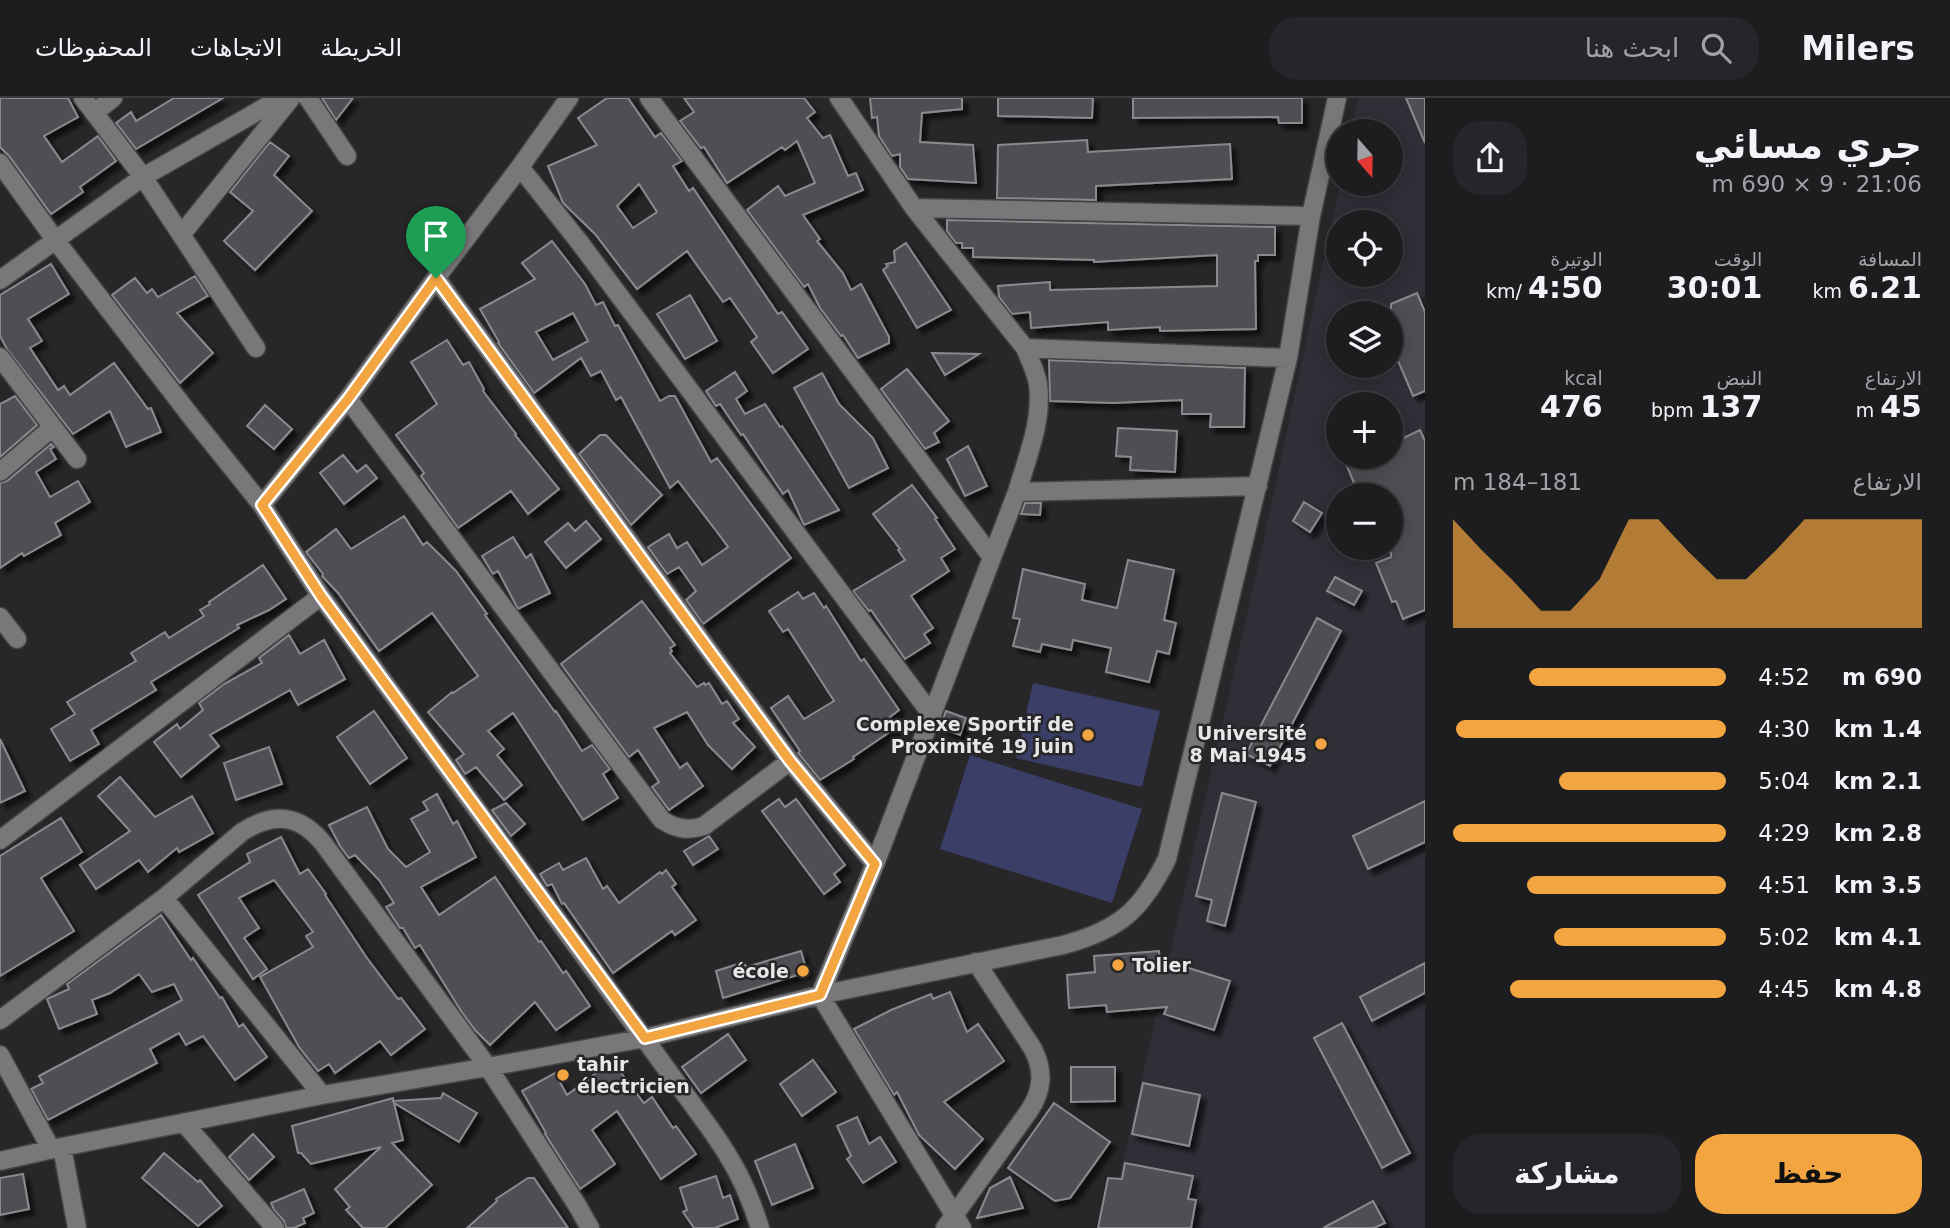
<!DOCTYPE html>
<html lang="ar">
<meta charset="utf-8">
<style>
body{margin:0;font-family:"DejaVu Sans","Noto Sans Arabic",sans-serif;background:#252629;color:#f1f3f6;direction:rtl;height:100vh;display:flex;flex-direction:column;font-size:26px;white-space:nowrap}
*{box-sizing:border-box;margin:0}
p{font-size:23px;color:#a0a2a5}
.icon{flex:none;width:38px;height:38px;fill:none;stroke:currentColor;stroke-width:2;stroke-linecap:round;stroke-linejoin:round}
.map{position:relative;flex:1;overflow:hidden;direction:ltr}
.side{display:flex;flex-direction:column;background:#1d1d20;width:525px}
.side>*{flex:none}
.needle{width:46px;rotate:160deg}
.fabs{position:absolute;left:1326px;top:21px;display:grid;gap:14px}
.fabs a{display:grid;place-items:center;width:77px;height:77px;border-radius:50%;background:#1d1d20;box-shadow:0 4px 18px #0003,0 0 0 2px #3b3b3e;font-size:35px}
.pin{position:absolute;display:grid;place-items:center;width:60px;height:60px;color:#fff;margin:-72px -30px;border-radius:50% 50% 50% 0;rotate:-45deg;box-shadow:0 0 7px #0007}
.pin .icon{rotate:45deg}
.round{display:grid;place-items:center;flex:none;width:74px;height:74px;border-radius:28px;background:#252629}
.headline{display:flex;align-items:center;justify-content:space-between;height:119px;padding:0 28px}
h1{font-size:38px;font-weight:700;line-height:52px}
.metrics{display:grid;grid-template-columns:repeat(3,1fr);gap:10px;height:119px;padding:7px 28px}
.metrics div{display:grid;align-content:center}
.metrics b{font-size:30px;font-weight:700}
.metrics small{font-size:19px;font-weight:400}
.metrics p{font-size:19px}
.chart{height:196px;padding:14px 28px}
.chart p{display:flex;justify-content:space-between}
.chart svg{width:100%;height:126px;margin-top:7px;fill:#f2a541;opacity:.7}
.cta{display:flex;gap:14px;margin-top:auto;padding:14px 28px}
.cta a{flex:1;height:80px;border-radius:28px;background:#f2a541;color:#111;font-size:28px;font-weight:700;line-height:80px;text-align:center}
.cta a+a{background:#252629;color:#f1f3f6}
ul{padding:0 28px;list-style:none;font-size:23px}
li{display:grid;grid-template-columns:112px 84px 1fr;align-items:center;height:52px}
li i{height:18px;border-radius:9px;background:#f2a541}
header{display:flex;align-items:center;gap:42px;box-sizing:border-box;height:98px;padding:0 35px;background:#1d1d20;border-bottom:2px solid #3b3b3e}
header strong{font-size:33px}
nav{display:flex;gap:38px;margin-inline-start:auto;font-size:24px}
.search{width:490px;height:63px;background:#252629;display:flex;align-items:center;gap:18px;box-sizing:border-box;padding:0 24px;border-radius:28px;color:#a0a2a5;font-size:26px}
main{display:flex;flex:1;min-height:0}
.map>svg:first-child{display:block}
</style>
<header>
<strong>Milers</strong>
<div class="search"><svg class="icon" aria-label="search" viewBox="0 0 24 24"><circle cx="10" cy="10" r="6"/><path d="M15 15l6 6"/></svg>ابحث هنا</div>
<nav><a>الخريطة</a><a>الاتجاهات</a><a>المحفوظات</a></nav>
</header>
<main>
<section class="side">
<div class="headline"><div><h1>جري مسائي</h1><p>21:06 · 9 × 690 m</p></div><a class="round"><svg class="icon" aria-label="share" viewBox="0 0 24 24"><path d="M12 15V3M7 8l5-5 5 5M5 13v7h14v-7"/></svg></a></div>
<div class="metrics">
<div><p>المسافة</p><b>6.21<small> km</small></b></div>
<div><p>الوقت</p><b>30:01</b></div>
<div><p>الوتيرة</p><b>4:50<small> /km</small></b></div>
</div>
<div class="metrics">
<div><p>الارتفاع</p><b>45<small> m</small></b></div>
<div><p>النبض</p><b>137<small> bpm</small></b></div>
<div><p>kcal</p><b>476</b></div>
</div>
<div class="chart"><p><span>الارتفاع</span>181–184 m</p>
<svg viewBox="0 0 160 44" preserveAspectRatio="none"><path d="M0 44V6L10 17L20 27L30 38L40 38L50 27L60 6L70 6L80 17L90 27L100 27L110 17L120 6L130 6L140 6L150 6L160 6V44z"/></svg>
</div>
<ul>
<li><b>690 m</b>4:52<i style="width:72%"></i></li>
<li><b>1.4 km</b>4:30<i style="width:99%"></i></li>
<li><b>2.1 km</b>5:04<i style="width:61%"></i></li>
<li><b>2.8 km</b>4:29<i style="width:100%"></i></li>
<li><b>3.5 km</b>4:51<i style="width:73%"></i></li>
<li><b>4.1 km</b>5:02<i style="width:63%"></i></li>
<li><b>4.8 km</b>4:45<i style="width:79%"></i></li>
</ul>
<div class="cta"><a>حفظ</a><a>مشاركة</a></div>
</section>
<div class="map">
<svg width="1425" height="1130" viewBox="0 0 1425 1130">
<defs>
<filter id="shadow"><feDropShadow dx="5.5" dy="5.5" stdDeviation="2" flood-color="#0009"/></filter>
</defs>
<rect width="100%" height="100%" fill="#27272a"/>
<path fill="#2e2f37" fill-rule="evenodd" d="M1358,0H1425V1130H1108L1262,450L1340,86H1391V33H1351ZM1339,124H1391V177H1339ZM1339,215H1391V268H1339ZM1339,306H1391V359H1339ZM1339,397H1391V450H1339Z"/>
<path fill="#3b3e66" d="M1033,585L1160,613L1142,689L1016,660Z
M970,657L1142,711L1112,805L940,751Z"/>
<path fill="#505053" stroke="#8a8a8e" stroke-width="2" fill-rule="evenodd" filter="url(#shadow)" d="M0,0H68L78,19L44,38L62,64L98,38L116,63L80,89L83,94L51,116L9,58L0,49Z
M174,0H223L136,51L116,25L131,14L136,23Z
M322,0H353L336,22Z
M607,0H628L655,39L661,35L682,63L673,68L689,93L693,90L778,216L782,214L808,251L773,275L751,244L757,239L730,200L723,204L687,153L637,191L595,136L563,105L548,68L597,47L578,20ZM639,86L657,114L633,130L617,108Z
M684,0H804L815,14L807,20L823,40L830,37L848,78L856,75L863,92L803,117L820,141L817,143L843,175L851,192L861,186L889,239V245L858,260L843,237L841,238L820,210L808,186L804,189L747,112L778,88L785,98L815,85L797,43L785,52L782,49L727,85L704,49L701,50L680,23L694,14Z
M870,0H962V11L922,15L920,44L973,47L976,85L908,81L900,69V56L892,58L879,38L877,19L872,20Z
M998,0H1093L1092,20L998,18Z
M1133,0H1302V25H1279L1278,19L1133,20Z
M1406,0H1425V45Z
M1087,42L1088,54L1230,46L1232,81L1096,88V102L997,100L998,47Z
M270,44L289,58L274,77L312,113L255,172L224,143L253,113L230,94Z
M947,122L1275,129V157H1258V163H1255L1256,231L1160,233V229L1108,232V224L1031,230L1030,214L1012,216L999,199L998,188L1050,184V192L1217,188V157L1094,164V162L973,159V150H962V145H956L947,133Z
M552,143L585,186L596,207L603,204L615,228L618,227L660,303L669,298H675L711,364L717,360L791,460L703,526L686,502L696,493L679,469L667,476L648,449L669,436L677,450L687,444L702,467L728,449L717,434L678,383L670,390L621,299L616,302L601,273L591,278L581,260L534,295L498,245L499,244L480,211L535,181L522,165ZM573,215L588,243L553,262L536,234Z
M906,145L951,212L917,230L883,172L888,168L886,166L895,164L894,153Z
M51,166L69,196L28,221L42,243L30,250L58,292L64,288L70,297L114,265L148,311L151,310L161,334L126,349L110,313L73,336L7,251L0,238V197Z
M195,178L208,198L177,215L213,255L180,285L112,197L135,180L147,195L152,191L158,199Z
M1417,195L1425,214V293L1413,298L1391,246V206Z
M690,197L717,243L685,261L657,216Z
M447,242L463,267L469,264L484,291L483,293L516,336L515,337L559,391L528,416L511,393L458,430L421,378L424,375L396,337L437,306L411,264Z
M932,255L979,256L945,277Z
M1049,262L1245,270L1244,329H1210L1211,316H1182V302L1113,305L1050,303Z
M907,271L949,323L934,335L939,344L925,351L881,291Z
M735,274L747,293L736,301L745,316L765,306L780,329L782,328L839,412L804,427L788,392L783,396L743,336L741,337L720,306L716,308L706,293Z
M822,275L839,306L873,340L888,370L849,390L794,290Z
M15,298L37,327L0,359V306Z
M265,307L292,331L274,351L247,328Z
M1118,330L1177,333L1175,374L1130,372L1131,359L1116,358Z
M1420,332L1425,343V512L1403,521L1396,503L1392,504L1376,465L1391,459V397H1359L1346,366L1363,359H1391V346Z
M600,337H606L662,397L631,427L579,356Z
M51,346L54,349L50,351L56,361L36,374L50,399L78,383L90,404L55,425L61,437L24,458L22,455L0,470V385L7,383Z
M968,348L987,388L965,398L947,361Z
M343,357L357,374L366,367L377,380L344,406L320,375Z
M912,387L937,420L935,421L955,451L941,460L949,473L911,498L933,530L924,536L930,545L905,561L871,512L869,513L853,493L905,462L898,452L900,451L873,416Z
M1304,404L1322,415L1310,434L1293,423Z
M1025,405H1041L1040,417L1021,416Z
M404,418L423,447L427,444L456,473L487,516L485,517L555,614L556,613L582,653L592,647L610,671L603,676L618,700L583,722L513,615L488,633L504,651L497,657L522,687L504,702L476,669L465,676L456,662L464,656L428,614L452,594L453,595L478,578L432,515L379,553L338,495L322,478L323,476L306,454L336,431L351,451Z
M586,423L601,441L566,470L545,444L568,425L575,433Z
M513,439L526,460L531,456L550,495L518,511L498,473L493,476L482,458Z
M1128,462L1174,472L1164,522L1176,525L1169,556L1157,553L1149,584L1106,574L1111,550L1073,542L1071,552L1042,546L1040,554L1013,548L1020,521L1013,520L1023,471L1085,486L1082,502L1117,510Z
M263,467L286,501L269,512L237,527L239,530L151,584L156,592L91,632L99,646L70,663L51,631L75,616L67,604L136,563L131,555L165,534L169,540L204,518L200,512L210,506L209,504Z
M1335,479L1362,493L1354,507L1327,493Z
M798,494L803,501L814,495L824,510L826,508L861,563L864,561L899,612L890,619L897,629L853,659L854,661L820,682L798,655L800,653L771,610L788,598L804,621L834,603L788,531L783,534L769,513Z
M642,503L675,547L670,550L672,553L670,555L697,589L704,585L705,587L709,585L722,606L727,603L739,621L733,625L755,649L732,671L708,647L687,614L654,630L680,670L687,665L703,688L669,712L652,689L659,684L638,652L629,659L561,566Z
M1317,520L1341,533L1270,668L1246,656Z
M289,537L300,556L324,542L345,581L298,607L290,592L210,637L219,648L181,679L154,644L177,626L180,631L203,612L199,605L224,586L262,565L259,560Z
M374,613L407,660L370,686L337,639Z
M946,613L966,620L960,637L940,630Z
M0,641L25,693L0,705Z
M269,649L282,686L236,702L224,665Z
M120,679L155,719L192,698L213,735L179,754L177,750L148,774L139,762L96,791L80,767L130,733L98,698Z
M1222,695L1256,704L1225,828L1207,823L1212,802L1196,798Z
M437,696L453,726L457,723L476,759L421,789L439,817L495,779L539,844L541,843L563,875L566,873L590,908L556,932L535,904L490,947L475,932L461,913L420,847L415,850L403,830H400L386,809L394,805L379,782L355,757L349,760L340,748L329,727L367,709L388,751L406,769L430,754L411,721L428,712L423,704Z
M779,701L785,709L796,701L845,767L834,776L840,784L824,796L762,713Z
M1425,703V744L1368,771L1353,738Z
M506,705L525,726L511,738L492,712Z
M61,720L82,754L41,780L74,833L0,878V758Z
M709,738L718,751L693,767L684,753Z
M281,739L300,776L308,771L326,796L325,797L367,860L398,901L401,900L425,931L391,957L380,943L335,975L329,966L318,973L299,949L260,879L313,849L306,838L313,834L274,782L239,800L259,830L244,840L267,871L253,881L198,797L250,764L247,756Z
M586,760L603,791L607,788L619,805L660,774L662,776L666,772L676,786L672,789L696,822L675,837L672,833L613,875L564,805L562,806L552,786L547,788L540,776L559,765L563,772Z
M161,817L191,862L193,860L220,900L222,899L239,929L243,926L267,959L235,982L203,938L186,947L179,935L150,951L157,965L48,1022L31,991L43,985L39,978L182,902L174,886L152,894L139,876L110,895L92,902L97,916L59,931L47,901L69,891L67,886Z
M801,853L807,874L723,900L716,873L744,864L746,869Z
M1159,853L1160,861L1230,883L1214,932L1164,916L1167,909L1107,914L1106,907L1069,910L1067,877L1095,874L1094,858Z
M1425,865V895L1372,923L1360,899Z
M950,894L967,934L978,926L1004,963L944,1004L983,1041L955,1071L919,1037L897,994L894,997L854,931L891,912L931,896L933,901Z
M1342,925L1410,1055L1382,1070L1314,940Z
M728,936L746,962L701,995L682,969Z
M813,962L836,994L802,1018L780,986Z
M612,963L644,1005L652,999L673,1030L676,1028L696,1056L661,1081L617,1013L592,1032L615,1066L580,1091L545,1036L546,1035L522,993L555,975L567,997Z
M1071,969H1115V1003L1071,1004Z
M1143,985L1200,997L1189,1048L1132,1036Z
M443,995L477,1015L459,1044L394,1005L403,1042L392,1045L432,1087L385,1130H363L346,1112L350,1109L335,1091L381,1049L311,1066L301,1055H298L292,1028L393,1000V1003L441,1000Z
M1054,1005L1110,1044L1070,1100L1055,1103L1008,1070Z
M857,1019L869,1046L880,1039L896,1064L863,1085L847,1061L851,1058L837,1028Z
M253,1036L274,1059L249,1082L229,1059Z
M795,1046L813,1090L772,1107L755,1063Z
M164,1055L198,1084L200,1082L222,1108L198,1128L142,1080Z
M1125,1065L1193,1078L1188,1101L1196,1102L1191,1130H1098L1108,1080L1122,1081Z
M23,1076L29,1111L0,1117V1080Z
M716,1078L723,1100L730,1097L738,1121L715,1130H694L683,1114L687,1112L680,1090Z
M1010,1079L1023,1110L977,1120L990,1090Z
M528,1080H534L568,1130H467L497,1103L496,1101Z
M304,1091L314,1115L303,1120L305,1125L294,1130H286L284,1123L274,1112L271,1105Z
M1373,1103L1385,1125L1374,1130H1323Z"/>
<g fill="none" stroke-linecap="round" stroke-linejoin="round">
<g stroke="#444446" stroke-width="21">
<path id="minor" d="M83,0L143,79L256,250
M308,0L347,58
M649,0L991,458
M839,0L914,110L1025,250C1030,262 1036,274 1038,286C1043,322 1027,360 1017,394L875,766L820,897L962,1130
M94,15L113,0
M0,65L56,143L193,321L262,407L321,498L709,1029C734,1064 747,1089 760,1130
M520,69L580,145L932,617
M914,110L1311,118
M181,137L291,0
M436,180L790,663L875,766
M0,182L143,79L281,0
M1025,250L1288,260
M0,259L77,361
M348,301L662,722C676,731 688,733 704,728L790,663
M0,374L53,329
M1017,394L1258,388
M262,407L348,301L436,180L520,69L569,0
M0,519L17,541
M0,742L321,498
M164,800L322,997
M0,922L164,800L242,734C273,714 299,716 323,745L488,969L577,1107L590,1130
M0,957L51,1051
M184,1025L275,1130
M62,1049L77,1130
M0,1063L62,1049L322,997L488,969L645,940L820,897L1063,847C1119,832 1141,813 1167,761L1288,260L1311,118L1337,0
M945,1130L1029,1013C1043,992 1044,973 1033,951L976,864"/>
</g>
<use href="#minor" stroke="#78787b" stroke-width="18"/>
</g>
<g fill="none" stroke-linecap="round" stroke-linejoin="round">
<g stroke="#fff" stroke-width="14">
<path id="route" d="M436,180L790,663L875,766L820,897L645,940L321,498L262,407L348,301Z"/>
</g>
<use href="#route" stroke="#f2a541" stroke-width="9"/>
</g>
<g fill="#f2a541" stroke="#27272a" stroke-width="2.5">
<circle cx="1088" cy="637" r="7"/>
<circle cx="1321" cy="646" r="7"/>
<circle cx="1118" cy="867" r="7"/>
<circle cx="803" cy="873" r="7"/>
<circle cx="563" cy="977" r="7"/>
</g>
<g text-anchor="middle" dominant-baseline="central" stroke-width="5" stroke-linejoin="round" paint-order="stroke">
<g font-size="19" font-weight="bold" fill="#e7e7e9" stroke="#27272a" text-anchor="end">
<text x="1074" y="626">Complexe Sportif de<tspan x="1074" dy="22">Proximité 19 juin</tspan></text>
<text x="1307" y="635">Université<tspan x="1307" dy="22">8 Mai 1945</tspan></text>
<text x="1132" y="867" text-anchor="start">Tolier</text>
<text x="789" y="873">école</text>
<text x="577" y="966" text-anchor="start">tahir<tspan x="577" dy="22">électricien</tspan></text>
</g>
</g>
</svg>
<div class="fabs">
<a><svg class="needle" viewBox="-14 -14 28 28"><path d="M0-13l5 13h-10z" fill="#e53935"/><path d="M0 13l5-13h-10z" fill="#a0a2a5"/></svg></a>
<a><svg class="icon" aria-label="locate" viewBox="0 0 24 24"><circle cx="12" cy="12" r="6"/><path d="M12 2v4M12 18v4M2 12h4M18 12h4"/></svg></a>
<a><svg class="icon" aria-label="layers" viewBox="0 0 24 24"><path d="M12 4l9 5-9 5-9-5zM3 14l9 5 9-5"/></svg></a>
<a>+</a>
<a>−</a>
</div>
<div class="pin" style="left:436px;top:180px;background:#1e9e55"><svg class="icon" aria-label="arrive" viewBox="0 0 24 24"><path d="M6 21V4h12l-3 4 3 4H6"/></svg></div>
</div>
</main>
